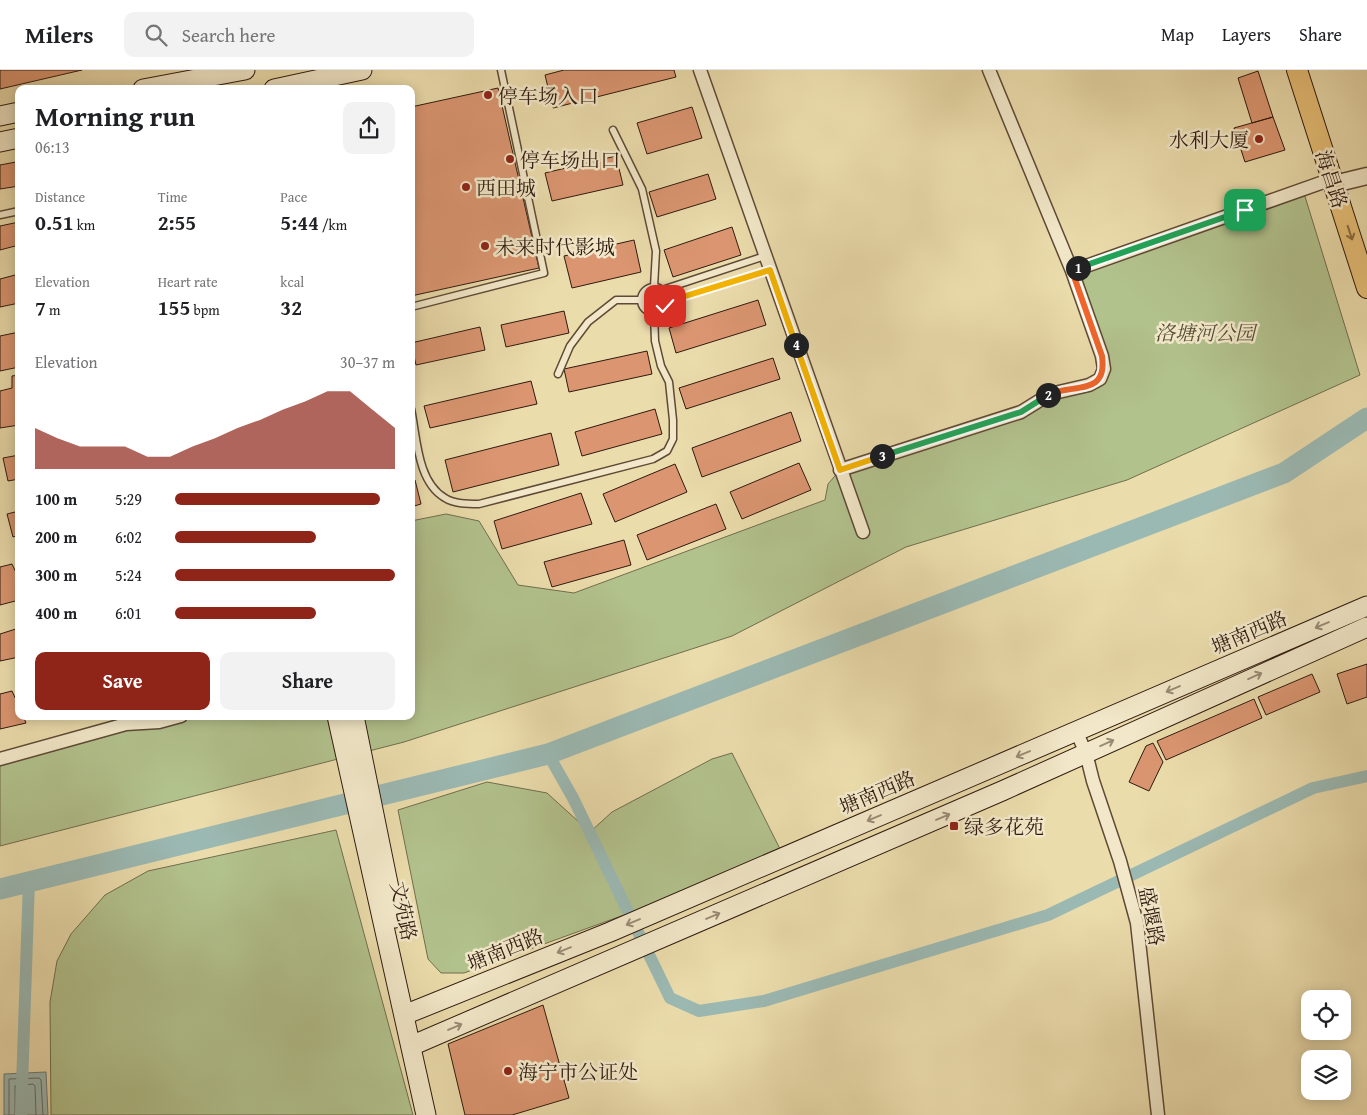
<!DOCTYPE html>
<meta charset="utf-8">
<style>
body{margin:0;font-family:"Gentium Book Plus","Noto Serif SC",serif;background:#f2f2f2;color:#202124;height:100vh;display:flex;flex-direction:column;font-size:19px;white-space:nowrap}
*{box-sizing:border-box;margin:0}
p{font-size:16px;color:#757577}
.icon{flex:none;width:28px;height:28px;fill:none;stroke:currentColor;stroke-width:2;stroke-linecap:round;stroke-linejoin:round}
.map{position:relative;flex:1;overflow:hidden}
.side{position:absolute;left:15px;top:15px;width:400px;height:635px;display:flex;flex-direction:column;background:#fff;border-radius:10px;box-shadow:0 2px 12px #0003}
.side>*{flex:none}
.controls{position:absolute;left:1301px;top:920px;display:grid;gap:10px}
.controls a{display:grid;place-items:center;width:50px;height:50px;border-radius:10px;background:#fff;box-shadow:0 2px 12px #0003;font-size:25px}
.pin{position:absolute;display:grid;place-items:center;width:42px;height:42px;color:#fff;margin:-21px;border-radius:10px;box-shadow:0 2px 8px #0006}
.km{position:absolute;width:25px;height:25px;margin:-12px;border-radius:50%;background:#222;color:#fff;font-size:14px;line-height:25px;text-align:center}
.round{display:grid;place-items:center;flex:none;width:52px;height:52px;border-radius:10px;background:#f2f2f2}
.headline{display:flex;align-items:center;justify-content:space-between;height:85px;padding:0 20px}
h1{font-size:28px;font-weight:800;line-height:38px}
.figures{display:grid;grid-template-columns:repeat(3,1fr);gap:8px;height:85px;padding:5px 20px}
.figures div{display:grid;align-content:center}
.figures b{font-size:21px;font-weight:800}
.figures small{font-size:14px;font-weight:400}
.figures p{font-size:14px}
.chart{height:140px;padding:10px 20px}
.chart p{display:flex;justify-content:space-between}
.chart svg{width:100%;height:90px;margin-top:5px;fill:#8f2418;opacity:.7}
.action{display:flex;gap:10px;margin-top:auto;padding:10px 20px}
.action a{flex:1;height:58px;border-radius:10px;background:#8f2418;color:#fff;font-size:20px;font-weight:800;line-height:58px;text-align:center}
.action a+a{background:#f2f2f2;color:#202124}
ul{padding:0 20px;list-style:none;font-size:16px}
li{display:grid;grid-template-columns:80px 60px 1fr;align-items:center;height:38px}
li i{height:12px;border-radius:6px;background:#8f2418}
header{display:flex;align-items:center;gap:30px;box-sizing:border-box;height:70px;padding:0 25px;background:#fff;border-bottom:1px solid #e0e0e0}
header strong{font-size:24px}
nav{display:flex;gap:28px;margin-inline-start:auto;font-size:18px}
.search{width:350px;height:45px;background:#f2f2f2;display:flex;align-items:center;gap:12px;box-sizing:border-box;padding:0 18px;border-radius:10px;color:#757577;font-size:19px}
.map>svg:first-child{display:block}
</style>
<header>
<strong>Milers</strong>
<div class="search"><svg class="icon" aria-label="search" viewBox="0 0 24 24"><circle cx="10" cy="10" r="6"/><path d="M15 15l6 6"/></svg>Search here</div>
<nav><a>Map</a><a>Layers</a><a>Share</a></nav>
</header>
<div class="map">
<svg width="1367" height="1045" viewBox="0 0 1367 1045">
<rect width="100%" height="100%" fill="#ebdcac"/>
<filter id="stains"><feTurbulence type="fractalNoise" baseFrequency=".004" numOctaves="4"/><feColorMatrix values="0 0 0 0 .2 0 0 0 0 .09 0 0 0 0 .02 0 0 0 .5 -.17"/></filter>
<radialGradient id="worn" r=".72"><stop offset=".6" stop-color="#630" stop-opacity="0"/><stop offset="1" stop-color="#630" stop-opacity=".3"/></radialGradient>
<path fill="#b2c28d" stroke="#706e4e" d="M1303,120L1360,305L1127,410L906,477L732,566L404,672L0,776V689L142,646H411V451L446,444L479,451L518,515L574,523L825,430L828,414L840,400L1074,318L1104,299L1072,201Z
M732,683L784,787L464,903H441L428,889L398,740L487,712L547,723L590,762L612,742L712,689Z
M336,760L413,1045H51L50,932L57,891L71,864L105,825L148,801Z"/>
<path fill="#9bb9b3" stroke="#707971" d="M46,1002L48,1045H4V1004Z"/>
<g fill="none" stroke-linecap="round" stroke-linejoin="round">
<path stroke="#656a61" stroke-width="1" d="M9,1045V1009L39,1008L41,1010L43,1045
M15,1045V1016L33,1014L35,1016L36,1045"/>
<path stroke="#9bb9b3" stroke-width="12" d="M548,684L573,728L670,928L699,941L764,931L1048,845L1313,718L1367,706
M21,1045L29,811"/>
<path stroke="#9bb9b3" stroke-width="21" d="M0,819L548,684L1284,403L1367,348"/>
</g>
<path fill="#db9671" stroke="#2f1a0f" d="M0,0H82L0,19Z
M564,0H674L676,7L553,38L545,5Z
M1258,1L1273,47L1252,53L1238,8Z
M498,18L539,198L411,226V37Z
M692,37L702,68L647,84L637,53Z
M1273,47L1285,80L1245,92L1234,58Z
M616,86L623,115L552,131L545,103Z
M16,92L19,116L0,119V95Z
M708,104L716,129L657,147L649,122Z
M19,152V175L0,180V156Z
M732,157L741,185L673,207L664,180Z
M634,170L641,202L572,218L564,186Z
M19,204V233L0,237V209Z
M758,230L766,255L676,283L669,258Z
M564,241L569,263L506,277L501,255Z
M480,257L485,280L416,295L411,273Z
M19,262V297L0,301V266Z
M647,281L652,304L569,322L564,299Z
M773,288L780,309L686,339L679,318Z
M19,305V355L0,358V321L12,318V306Z
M531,311L537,334L430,358L424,336Z
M655,339L662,364L582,386L575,362Z
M791,342L801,371L702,407L692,378Z
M551,363L559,395L453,422L445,390Z
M19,385V409L8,411L3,388Z
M799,393L811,420L742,449L730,422Z
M675,394L687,422L615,452L603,424Z
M415,410L421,434L411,437V411Z
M581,423L592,454L502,479L494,451Z
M716,434L726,459L647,490L637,465Z
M19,441V465L13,467L7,444Z
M624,470L631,495L552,517L544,492Z
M12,494L19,509V530L0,535V497Z
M19,558V587L0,591V564Z
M1367,594V627L1347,634L1337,604Z
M1312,604L1320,622L1266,645L1258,627Z
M12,621L19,636V646H23L26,653L0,659V624Z
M1254,629L1262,648L1166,690L1157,671Z
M1153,673L1163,692L1149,721L1129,712L1146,676Z
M543,935L569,1028L512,1045H465L448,974Z"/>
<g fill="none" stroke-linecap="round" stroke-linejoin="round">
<g stroke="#5e4a36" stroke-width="9">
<path id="service" d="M613,60L642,119L656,181L654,217
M0,145L19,141
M641 230a13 13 0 1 1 26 0a13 13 0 1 1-26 0Z
M662,220L765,186
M666,232L770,200
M411,237L544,203L501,0
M558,304L570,276L588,252L616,230H641
M411,339C417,367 417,412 445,428C454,434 468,434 479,434L653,389L667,381L673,369V350L669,312L661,296L655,271L654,243"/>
</g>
<g stroke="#5e4a36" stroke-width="15">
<path id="minor" d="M700,0L863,462
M1072,201L1332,109
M840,400L1021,342L1050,324L1089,315L1100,309L1104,299L1102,286L1072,201L989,0
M1076,661L1086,683L1093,711L1120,791L1137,853L1158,1045
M0,689L126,654L159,652L181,646"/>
</g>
<g stroke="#5e4a36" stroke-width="19">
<path id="tertiary" d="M1334,114L1367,106"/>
</g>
<g stroke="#2f1a0f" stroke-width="21">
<path id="secondary" d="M143,19L245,0
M274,19L362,0
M0,46L19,42
M0,72L19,68
M337,646L426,1045
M354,646L395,848
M404,945L610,862L1367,536
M411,976L1002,721L1367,557"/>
</g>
<g stroke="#2f1a0f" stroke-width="22">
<path id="primary" d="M1297,0L1367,218"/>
</g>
<use href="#service" stroke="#f2e8c9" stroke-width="6"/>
<use href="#minor" stroke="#f2e8c9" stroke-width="12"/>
<use href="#tertiary" stroke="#f2e8c9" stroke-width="16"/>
<use href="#secondary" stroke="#f2e8c9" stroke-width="19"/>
<use href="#primary" stroke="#e6be76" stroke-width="20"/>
</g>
<defs><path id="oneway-shaft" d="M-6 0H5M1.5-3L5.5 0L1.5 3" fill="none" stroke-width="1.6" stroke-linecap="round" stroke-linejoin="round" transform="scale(1.25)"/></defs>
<use stroke="#8a6c42" href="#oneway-shaft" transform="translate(1350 163) rotate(72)"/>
<g stroke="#9a8b75">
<use href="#oneway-shaft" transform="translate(1322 555) rotate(157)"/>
<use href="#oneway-shaft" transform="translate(1255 606) rotate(-24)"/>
<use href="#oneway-shaft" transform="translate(1173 619) rotate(157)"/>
<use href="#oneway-shaft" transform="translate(1107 673) rotate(-24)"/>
<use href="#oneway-shaft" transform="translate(1023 684) rotate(157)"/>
<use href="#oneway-shaft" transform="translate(943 747) rotate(-23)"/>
<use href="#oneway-shaft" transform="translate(874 748) rotate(157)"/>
<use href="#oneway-shaft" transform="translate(713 846) rotate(-23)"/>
<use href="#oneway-shaft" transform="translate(633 852) rotate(157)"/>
<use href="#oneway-shaft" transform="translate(564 880) rotate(158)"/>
<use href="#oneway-shaft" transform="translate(455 957) rotate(-23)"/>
</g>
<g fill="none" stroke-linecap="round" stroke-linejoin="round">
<g stroke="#fff" stroke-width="10">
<path id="split-1" d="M1078,198L1245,140"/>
</g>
<g stroke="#fff" stroke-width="10">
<path id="split-2" d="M1048,325C1072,313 1108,327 1102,286L1072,201L1078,198"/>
</g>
<g stroke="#fff" stroke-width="10">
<path id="split-3" d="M882,386L1021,342L1048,325"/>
</g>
<g stroke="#fff" stroke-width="10">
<path id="split-4" d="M796,275L840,400L882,386"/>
</g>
<g stroke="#fff" stroke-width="10">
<path id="split-5" d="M665,236L666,232L770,200L796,275"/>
</g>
<use href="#split-1" stroke="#22a559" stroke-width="6"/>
<use href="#split-2" stroke="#f0652b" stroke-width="6"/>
<use href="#split-3" stroke="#22a559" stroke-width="6"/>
<use href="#split-4" stroke="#f5b400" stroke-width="6"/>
<use href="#split-5" stroke="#f5b400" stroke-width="6"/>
</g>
<g fill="#8f2418" stroke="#f2e8c9" stroke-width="2">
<circle cx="488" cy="25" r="5"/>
<circle cx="1259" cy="69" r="5"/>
<circle cx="510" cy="89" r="5"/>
<circle cx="466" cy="117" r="5"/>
<circle cx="485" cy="176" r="5"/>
<rect x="949" y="751" width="10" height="10" rx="2.5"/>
<circle cx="508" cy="1001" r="5"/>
</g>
<g text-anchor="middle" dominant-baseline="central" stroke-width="5" stroke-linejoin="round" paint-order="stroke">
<g font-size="20" fill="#2f1a0f" stroke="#f2e8c9" text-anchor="start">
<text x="498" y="25">停车场入口</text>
<text x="1249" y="69" text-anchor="end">水利大厦</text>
<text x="520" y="89">停车场出口</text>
<text x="476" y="117">西田城</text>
<text x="495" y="176">未来时代影城</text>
<text x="964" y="756">绿多花苑</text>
<text x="518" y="1001">海宁市公证处</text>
</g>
<g font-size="20" fill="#2f1a0f" stroke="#f2e8c9">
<text transform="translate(1332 109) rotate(72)">海昌路</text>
<text transform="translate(1249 562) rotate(-23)">塘南西路</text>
<text transform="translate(877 722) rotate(-23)">塘南西路</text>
<text transform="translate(404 841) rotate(78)">文苑路</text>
<text transform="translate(1152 846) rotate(79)">盛堰路</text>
<text transform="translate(505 879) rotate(-22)">塘南西路</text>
</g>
<g font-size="20" font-style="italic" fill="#564c35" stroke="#f2e8c9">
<text x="1205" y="262">洛塘河公园</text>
</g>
</g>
<rect width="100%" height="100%" filter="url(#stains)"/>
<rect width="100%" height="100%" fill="url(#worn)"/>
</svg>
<div class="controls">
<a><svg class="icon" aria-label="locate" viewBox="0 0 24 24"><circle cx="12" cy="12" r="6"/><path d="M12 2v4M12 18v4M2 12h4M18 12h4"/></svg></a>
<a><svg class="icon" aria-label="layers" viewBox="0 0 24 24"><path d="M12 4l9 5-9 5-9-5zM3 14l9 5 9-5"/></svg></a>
</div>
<div class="pin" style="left:1245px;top:140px;background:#1e9e55"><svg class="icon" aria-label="arrive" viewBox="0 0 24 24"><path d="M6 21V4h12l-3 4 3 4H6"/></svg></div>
<div class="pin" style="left:665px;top:236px;background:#d93025"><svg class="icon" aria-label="check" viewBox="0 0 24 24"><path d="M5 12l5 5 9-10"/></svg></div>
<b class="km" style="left:1078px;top:198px">1</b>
<b class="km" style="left:1048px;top:325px">2</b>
<b class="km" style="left:882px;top:386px">3</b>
<b class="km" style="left:796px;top:275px">4</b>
<section class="side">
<div class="headline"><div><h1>Morning run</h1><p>06:13</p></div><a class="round"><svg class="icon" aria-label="share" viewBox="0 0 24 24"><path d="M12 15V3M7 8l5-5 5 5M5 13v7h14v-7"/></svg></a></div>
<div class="figures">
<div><p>Distance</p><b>0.51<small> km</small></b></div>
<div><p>Time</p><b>2:55</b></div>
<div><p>Pace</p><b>5:44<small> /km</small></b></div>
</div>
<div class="figures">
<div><p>Elevation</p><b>7<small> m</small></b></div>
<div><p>Heart rate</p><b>155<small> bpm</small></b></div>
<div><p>kcal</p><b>32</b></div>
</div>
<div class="chart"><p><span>Elevation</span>30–37 m</p>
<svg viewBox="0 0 160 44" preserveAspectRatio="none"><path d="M0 44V24L10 29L20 33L30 33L40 33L50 38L60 38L70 33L80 29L90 24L100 20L110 15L120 11L130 6L140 6L150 15L160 24V44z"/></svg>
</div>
<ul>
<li><b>100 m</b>5:29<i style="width:93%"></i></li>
<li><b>200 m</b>6:02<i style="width:64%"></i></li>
<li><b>300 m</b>5:24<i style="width:100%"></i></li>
<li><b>400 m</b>6:01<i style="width:64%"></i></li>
</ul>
<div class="action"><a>Save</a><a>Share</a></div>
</section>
</div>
